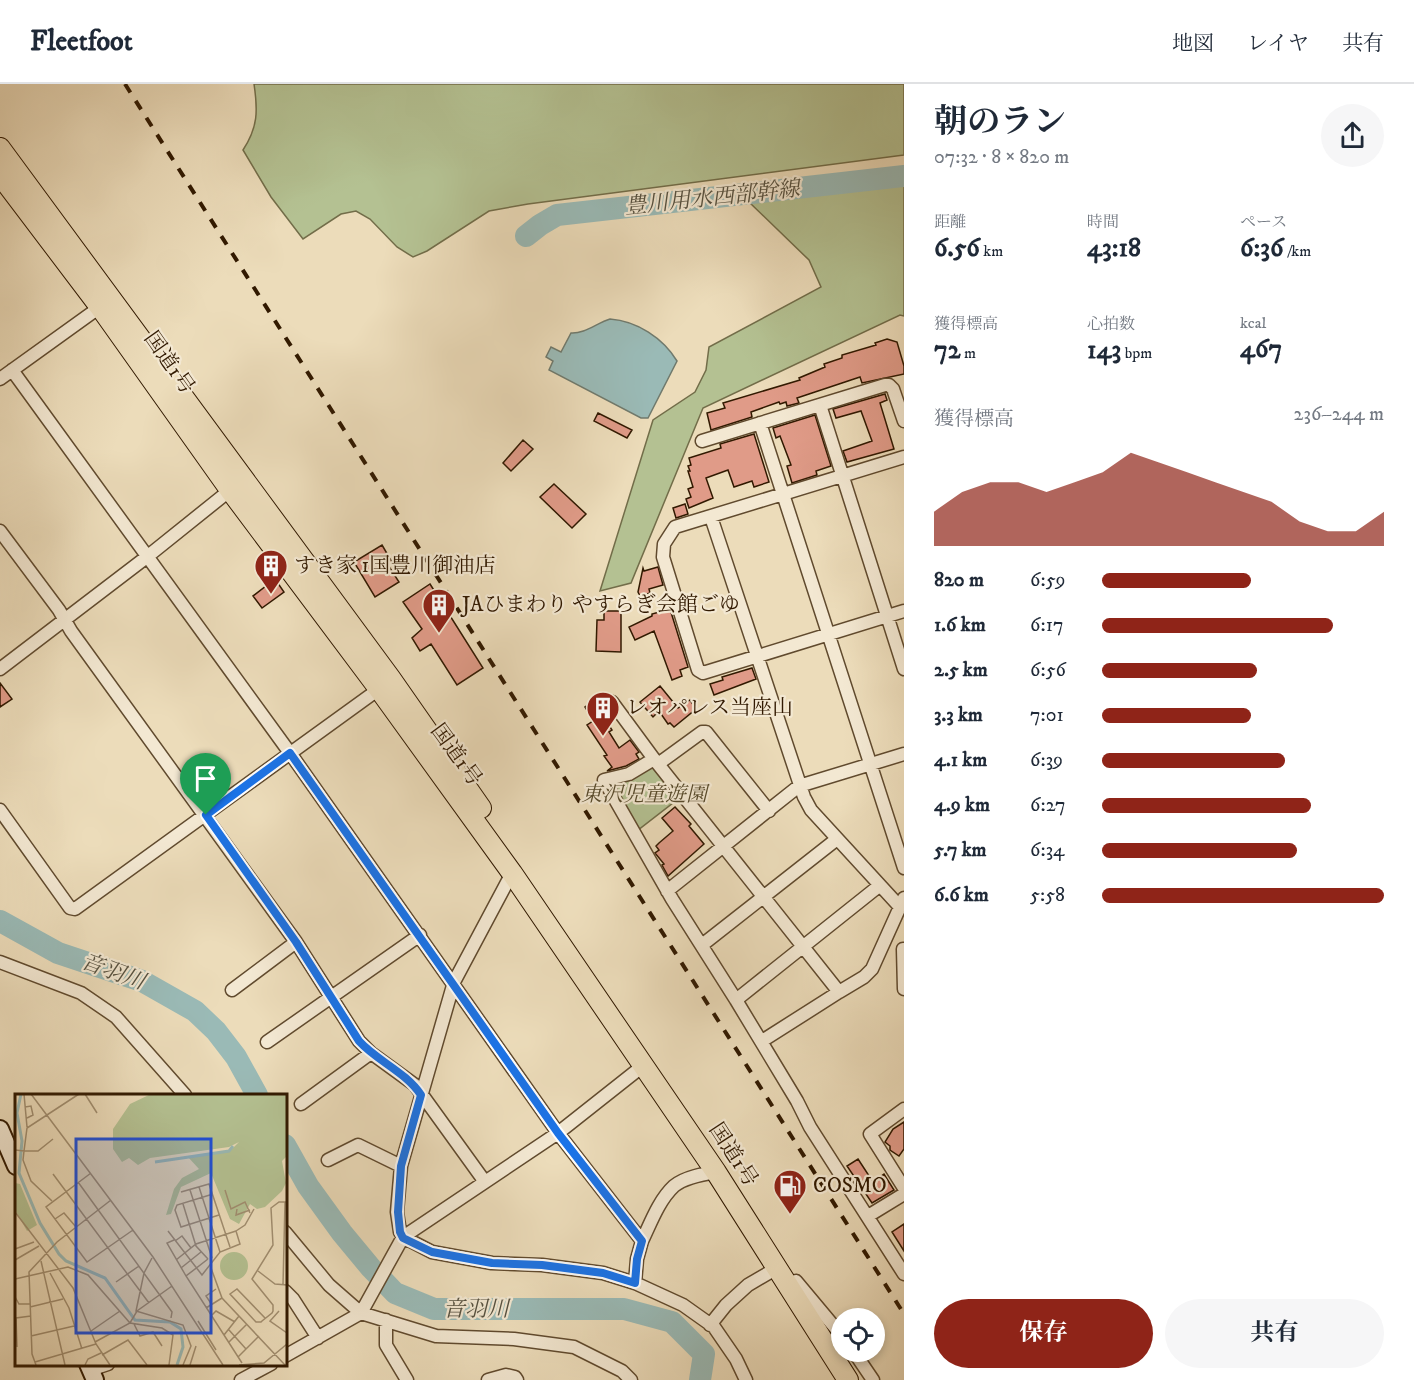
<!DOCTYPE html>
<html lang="ja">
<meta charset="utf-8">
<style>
body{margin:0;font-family:"IM FELL DW Pica","Noto Serif JP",serif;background:#f6f6f7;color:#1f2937;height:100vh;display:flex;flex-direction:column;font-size:22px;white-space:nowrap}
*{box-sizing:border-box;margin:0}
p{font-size:20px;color:#747a83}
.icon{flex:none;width:33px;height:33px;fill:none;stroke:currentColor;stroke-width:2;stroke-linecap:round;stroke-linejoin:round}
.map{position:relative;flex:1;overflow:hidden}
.side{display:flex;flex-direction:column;background:#fff;width:510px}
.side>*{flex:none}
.controls{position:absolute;left:831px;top:1224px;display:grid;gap:12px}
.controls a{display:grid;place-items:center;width:54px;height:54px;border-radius:50%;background:#fff;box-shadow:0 3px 9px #0003;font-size:30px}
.pin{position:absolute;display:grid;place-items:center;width:51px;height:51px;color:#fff;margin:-62px -26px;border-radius:50% 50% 50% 0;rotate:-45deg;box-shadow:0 0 6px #0007}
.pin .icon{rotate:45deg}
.round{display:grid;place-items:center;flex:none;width:63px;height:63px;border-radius:32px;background:#f6f6f7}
.headline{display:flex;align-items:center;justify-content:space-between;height:102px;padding:0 30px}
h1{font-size:33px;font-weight:700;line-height:45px}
.figures{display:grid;grid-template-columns:repeat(3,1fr);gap:9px;height:102px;padding:6px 30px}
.figures div{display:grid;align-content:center}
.figures b{font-size:26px;font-weight:700}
.figures small{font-size:16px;font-weight:400}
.figures p{font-size:16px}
.chart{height:168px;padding:12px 30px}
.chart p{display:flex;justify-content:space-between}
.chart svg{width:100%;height:108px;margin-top:6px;fill:#8f2418;opacity:.7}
.primary-button{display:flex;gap:12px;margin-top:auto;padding:12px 30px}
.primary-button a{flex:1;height:69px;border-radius:36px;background:#8f2418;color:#fff;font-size:24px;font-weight:700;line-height:69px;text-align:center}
.primary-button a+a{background:#f6f6f7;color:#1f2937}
ul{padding:0 30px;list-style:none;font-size:20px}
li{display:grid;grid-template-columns:96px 72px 1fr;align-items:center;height:45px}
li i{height:15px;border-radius:8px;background:#8f2418}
header{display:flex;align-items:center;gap:36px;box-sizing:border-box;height:84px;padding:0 30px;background:#fff;border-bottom:2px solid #e0e1e3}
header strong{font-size:28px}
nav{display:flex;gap:33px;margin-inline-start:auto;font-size:21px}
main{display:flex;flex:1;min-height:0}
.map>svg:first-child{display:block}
</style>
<header>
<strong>Fleetfoot</strong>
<nav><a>地図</a><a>レイヤ</a><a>共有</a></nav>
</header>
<main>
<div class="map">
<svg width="904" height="1296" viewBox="0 0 904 1296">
<rect width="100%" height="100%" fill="#ecdcba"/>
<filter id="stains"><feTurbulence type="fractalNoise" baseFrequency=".00333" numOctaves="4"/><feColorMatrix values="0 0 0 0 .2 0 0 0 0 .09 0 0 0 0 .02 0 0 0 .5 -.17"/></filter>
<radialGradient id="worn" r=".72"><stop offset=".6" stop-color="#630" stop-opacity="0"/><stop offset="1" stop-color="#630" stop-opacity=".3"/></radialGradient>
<path fill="#b4c192" stroke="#726d49" stroke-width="1.5" d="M254,0H904V71L528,120L489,127L427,167L413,173L397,163L370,135L356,127L341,130L303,155L271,113L243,66C258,43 258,27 254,0Z
M904,95V232L900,231L703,324L631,499L600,507L653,336L695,308L706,286L709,263L821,203L809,176L749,118Z
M651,681L678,715L638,746L610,696Z"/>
<path fill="#9abab6" stroke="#707a6d" stroke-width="1.5" d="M610,235C637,237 663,254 677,277L648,334H641L549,286L553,277L546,273L551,263L561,268L571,249C584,250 597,239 610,235Z"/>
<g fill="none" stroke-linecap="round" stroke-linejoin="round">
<path stroke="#9abab6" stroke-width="22" d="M526,152L540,141L557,131L904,92
M0,837L58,869L142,897L195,927L216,947L236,973L257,1011
M285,1061L308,1102L342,1149L371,1184L395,1209L434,1225H624L672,1238L704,1270L700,1296"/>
</g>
<path fill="#e09b88" stroke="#311900" stroke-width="1.5" d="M887,255L897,258L904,282V290L862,299L860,293L797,314L799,319L787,322L786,318L780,320L779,318L751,328L752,333L711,346L707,329L725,324L723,319L800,296L799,294L825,283L824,280L842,274V271L876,261L875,259Z
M885,310L887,316L880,319L894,365L847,378L843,367L872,357L861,327L836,334L833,325Z
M598,329L632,346L627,354L594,337Z
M815,331L831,382L816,387L817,391L792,399L787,382L791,381L780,352L776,354L773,344Z
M754,350L769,398L754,403L752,397L734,403L728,386L706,394L713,414L689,424L686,415L691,413L688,405L693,403L688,387H690L688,382L691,381L689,374L721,364L720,360Z
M523,356L533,365L511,387L503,379Z
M554,400L586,430L572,444L540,413Z
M685,420L688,430L676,434L673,424Z
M382,461L392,478L388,481L399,498L375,513L354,478Z
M658,483L663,501L649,505L650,509L640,512L638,508L643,484L644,487Z
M275,495L284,508L262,524L253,512Z
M430,500L483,584L457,601L431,560L420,567L412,554L422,545L403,518Z
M670,525L688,583L680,586L682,592L672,596L654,547L635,556L629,543L652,532V530Z
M604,527H621V568L596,567L597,536H604Z
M752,584L756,595L714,611L710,600L723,596L722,593Z
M0,599L12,615L0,623Z
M660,602L678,624L690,616L696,625L674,643L670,639L668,640L659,627L653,633L640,618Z
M601,612L605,621L599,626L612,646L609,648L619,664L630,656L639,668L636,670L639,675L626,682L607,687L612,683L604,672L607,671L587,641L593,637L585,623Z
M675,723L691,740L689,742L704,760L668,792L662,781L664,780L655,769L659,766L656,762L659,759L673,747L662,734Z
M904,1038V1065L899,1072L890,1066V1062L885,1058L893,1045Z
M858,1075L873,1098L884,1090L894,1106L872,1119L847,1082Z
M904,1140V1167L892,1148Z"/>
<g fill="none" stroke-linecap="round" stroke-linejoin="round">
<g stroke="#604a2e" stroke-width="15">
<path id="minor" d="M12,286L290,669L558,1049L642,1157L637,1175L635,1199
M0,295L100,223
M820,321L904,585
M760,339L904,784
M702,357L885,301H889L893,305L904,337
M904,373L675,443L664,460L663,473L698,586L703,589L904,527
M711,433L804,713L811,726L900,823
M0,447L59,526L71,547L296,858L359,957L371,969L415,1001L485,1098
M0,585L148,472L234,403
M612,618L654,675L839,908L864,893L872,885L904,814
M654,675L629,690L604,696L672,815L736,916
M658,680L702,648H706L769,727
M0,726L70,824L75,825L379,605
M512,789L454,898L401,1082L397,1128L400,1148L403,1153L432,1168L492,1179L542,1181L603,1189L635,1199L683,1221L714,1243L736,1275L746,1296
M879,802L736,916L797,1017L810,1043L904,1190
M667,807L799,702L904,670
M702,861L837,755
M903,865L904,905
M0,878L81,909L116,933L185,1011
M232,906L296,858
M762,957L839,908
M267,958L420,851
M301,1020L371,969
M904,1025L870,1050L904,1104
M328,1076L358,1061L401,1082
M868,1132L904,1110
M285,1148L329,1201L361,1229L436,1252L514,1255L574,1263L622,1287L631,1296
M642,1157C651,1138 659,1116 674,1102C685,1093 703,1090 716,1088
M796,1197L842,1252
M285,1207L293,1215L318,1254
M386,1236V1261L407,1296
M710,1241L726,1221L748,1201L777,1184
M854,1268L873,1296
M285,1272L361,1229L403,1153L558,1049L644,981
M90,1286L108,1280
M241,1296L271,1280
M488,1296L506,1291L515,1293L517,1296"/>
</g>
<g stroke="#311900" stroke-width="20">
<path id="secondary" d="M0,1045L16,1082
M88,1280L95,1296"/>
</g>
<g stroke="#311900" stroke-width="22">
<path id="trunk" d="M0,64L391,595L481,724
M0,91L100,223L230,406L379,605L512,789L716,1088L848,1296"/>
</g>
<use href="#minor" stroke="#f3e8d2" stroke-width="12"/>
<use href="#secondary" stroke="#f3e8d2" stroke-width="16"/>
<use href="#trunk" stroke="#ecdcba" stroke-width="20"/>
<path stroke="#311900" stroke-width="4" stroke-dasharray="10 10" stroke-linecap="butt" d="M125,0L904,1230"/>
</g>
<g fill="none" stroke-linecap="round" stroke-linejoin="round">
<g stroke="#fff" stroke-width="12">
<path id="route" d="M290,669L558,1049L642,1157L637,1175L635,1199L603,1189L542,1181L492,1179L432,1168L403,1154L400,1148L398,1128L401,1082L421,1011C406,988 377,977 359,957L296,858L206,731Z"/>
</g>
<use href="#route" stroke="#1a73e8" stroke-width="8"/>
</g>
<defs>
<g id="building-pin" transform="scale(1.725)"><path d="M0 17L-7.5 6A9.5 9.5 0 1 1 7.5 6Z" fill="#8f2418" stroke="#f3e8d2"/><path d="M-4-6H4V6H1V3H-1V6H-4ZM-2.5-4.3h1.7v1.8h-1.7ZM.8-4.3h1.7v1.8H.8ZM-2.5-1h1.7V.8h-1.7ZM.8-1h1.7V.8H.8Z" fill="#fff"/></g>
<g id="fuel-pin" transform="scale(1.725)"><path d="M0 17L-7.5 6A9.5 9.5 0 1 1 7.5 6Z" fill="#8f2418" stroke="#f3e8d2"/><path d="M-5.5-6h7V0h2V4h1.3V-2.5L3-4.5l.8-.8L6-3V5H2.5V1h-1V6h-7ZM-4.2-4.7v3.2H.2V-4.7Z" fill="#fff"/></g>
</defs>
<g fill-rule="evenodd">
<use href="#building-pin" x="271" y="482"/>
<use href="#building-pin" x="439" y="521"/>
<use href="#building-pin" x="603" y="624"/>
<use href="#fuel-pin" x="790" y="1102"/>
</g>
<g text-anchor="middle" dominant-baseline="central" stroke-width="4.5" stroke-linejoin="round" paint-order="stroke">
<g font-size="21" fill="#311900" stroke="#f3e8d2">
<text transform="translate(169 279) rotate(55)">国道1号</text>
<text transform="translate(456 671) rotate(54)">国道1号</text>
<text transform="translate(733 1071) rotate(57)">国道1号</text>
</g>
<g font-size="21" fill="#311900" stroke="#f3e8d2" text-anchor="start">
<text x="294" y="482">すき家 1国豊川御油店</text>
<text x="462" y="521">JAひまわり やすらぎ会館ごゆ</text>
<text x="626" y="624">レオパレス当座山</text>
<text x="813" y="1102">COSMO</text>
</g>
<g font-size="21" font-style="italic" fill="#584b2c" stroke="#f3e8d2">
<text x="644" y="711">東沢児童遊園</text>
</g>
<g font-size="22" font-style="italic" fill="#565140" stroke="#f3e8d2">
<text transform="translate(712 114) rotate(-6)">豊川用水西部幹線</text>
<text transform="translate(113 888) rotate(20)">音羽川</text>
<text x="476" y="1225">音羽川</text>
</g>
</g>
<g transform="translate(15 1010)">
<rect width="272" height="272" fill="#ecdcba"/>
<path d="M136,0H271V63L267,67L271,89L267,97L250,113L242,115L235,110L224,130L215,125L196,79L166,93L156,120L151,121L159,95L167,84L184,75L173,63L216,56L224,48L214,53L135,64L123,71L114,64L107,68L98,55V35L115,10ZM0,89L5,90L22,131L12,137L0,116ZM205 172a14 14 0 1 1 28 0a14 14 0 1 1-28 0Z" fill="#b4c192"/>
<path fill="none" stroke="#9abab6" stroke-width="3" d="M6,0L2,19L7,47L4,79L25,129L44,160L51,167L90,184L120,226L155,228L166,235L168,253L162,271M140,68L214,57L218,52"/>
<path fill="none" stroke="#a18e70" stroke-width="1.5" d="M9,0L12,33M16,0L138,163L208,271M70,0L82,19M10,13L16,12L18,21L12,24M0,56L9,57L12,34L64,0M76,79L31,113L72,168L118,136M38,80L134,209M63,88L157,218L156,224M184,93L205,158M175,96L197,164M210,96L216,115L230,108L235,119M166,98L194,90L215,153M198,100L162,111L160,116L166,133L204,121M37,107L16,87L8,66L9,57H23L38,45M168,110L181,152L193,165M222,115L221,121L235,116M0,118L58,194L81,250L95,271M40,125L49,119L61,133M153,137L187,181L205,158L225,150L221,137L230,131L239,115M159,146L152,149L171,182M160,147L167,142L176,154M0,155L19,148M137,164L129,179L121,217L168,231L176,252L168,271M193,165L171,182L227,269M0,166L24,152M161,166L181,150L221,137M26,167L50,271M166,174L186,158M196,174L207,204L270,271M243,177L260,190L272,191M35,179L54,214L67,255M0,185L53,173L73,181L115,229L147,234L158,241L154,271M101,188L124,172M268,191L270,108M0,203L4,210H15M197,211L191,202L201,195M15,213L48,205M191,214L207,204M264,217L255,227L272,239M196,222L201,217L220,228M250,224L222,195L215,200L241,228H246L247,227L257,219L258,217V211L237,185L258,151L256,114L264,108H272M183,227L201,256M119,230L125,242L138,238L147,252M214,236L231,255M76,237L105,217M209,241L224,222M16,242L59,232M80,248L115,229L122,217L157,192M214,248L232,230M2,253L1,224L16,222M87,261L113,246L132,271M223,263L244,242M20,268L81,250M21,271L17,260L14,178L42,148L96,106M70,271L73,265L86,259M175,271L181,252M224,271L249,269L272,250"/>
<path fill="#1d4ed8" fill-opacity="0.15" stroke="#1d4ed8" stroke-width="3" d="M61,45H196V239H61Z"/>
<rect width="272" height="272" fill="none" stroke="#311900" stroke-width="3"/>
</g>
<rect width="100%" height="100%" filter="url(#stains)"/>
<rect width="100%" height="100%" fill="url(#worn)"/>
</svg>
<div class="controls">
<a><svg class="icon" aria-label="locate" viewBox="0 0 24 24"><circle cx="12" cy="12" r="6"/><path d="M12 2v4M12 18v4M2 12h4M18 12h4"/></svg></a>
</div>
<div class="pin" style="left:206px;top:731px;background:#1e9e55"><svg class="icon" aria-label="arrive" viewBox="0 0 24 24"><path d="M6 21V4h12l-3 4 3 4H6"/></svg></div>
</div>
<section class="side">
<div class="headline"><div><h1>朝のラン</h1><p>07:32 · 8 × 820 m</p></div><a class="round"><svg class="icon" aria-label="share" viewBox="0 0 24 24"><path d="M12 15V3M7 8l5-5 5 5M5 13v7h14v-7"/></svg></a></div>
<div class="figures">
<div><p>距離</p><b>6.56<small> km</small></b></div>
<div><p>時間</p><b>43:18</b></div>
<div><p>ペース</p><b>6:36<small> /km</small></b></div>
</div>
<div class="figures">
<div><p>獲得標高</p><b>72<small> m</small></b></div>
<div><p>心拍数</p><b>143<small> bpm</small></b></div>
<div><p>kcal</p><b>467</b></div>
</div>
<div class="chart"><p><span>獲得標高</span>236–244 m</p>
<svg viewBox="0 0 160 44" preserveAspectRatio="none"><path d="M0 44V30L10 22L20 18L30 18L40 22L50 18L60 14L70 6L80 10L90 14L100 18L110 22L120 26L130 34L140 38L150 38L160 30V44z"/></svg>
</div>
<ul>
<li><b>820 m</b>6:59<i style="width:53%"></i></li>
<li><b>1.6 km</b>6:17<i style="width:82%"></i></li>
<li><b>2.5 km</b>6:56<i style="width:55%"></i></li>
<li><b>3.3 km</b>7:01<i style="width:53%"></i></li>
<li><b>4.1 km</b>6:39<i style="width:65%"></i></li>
<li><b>4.9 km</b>6:27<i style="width:74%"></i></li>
<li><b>5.7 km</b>6:34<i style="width:69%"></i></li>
<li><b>6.6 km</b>5:58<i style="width:100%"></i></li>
</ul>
<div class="primary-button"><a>保存</a><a>共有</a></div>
</section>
</main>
